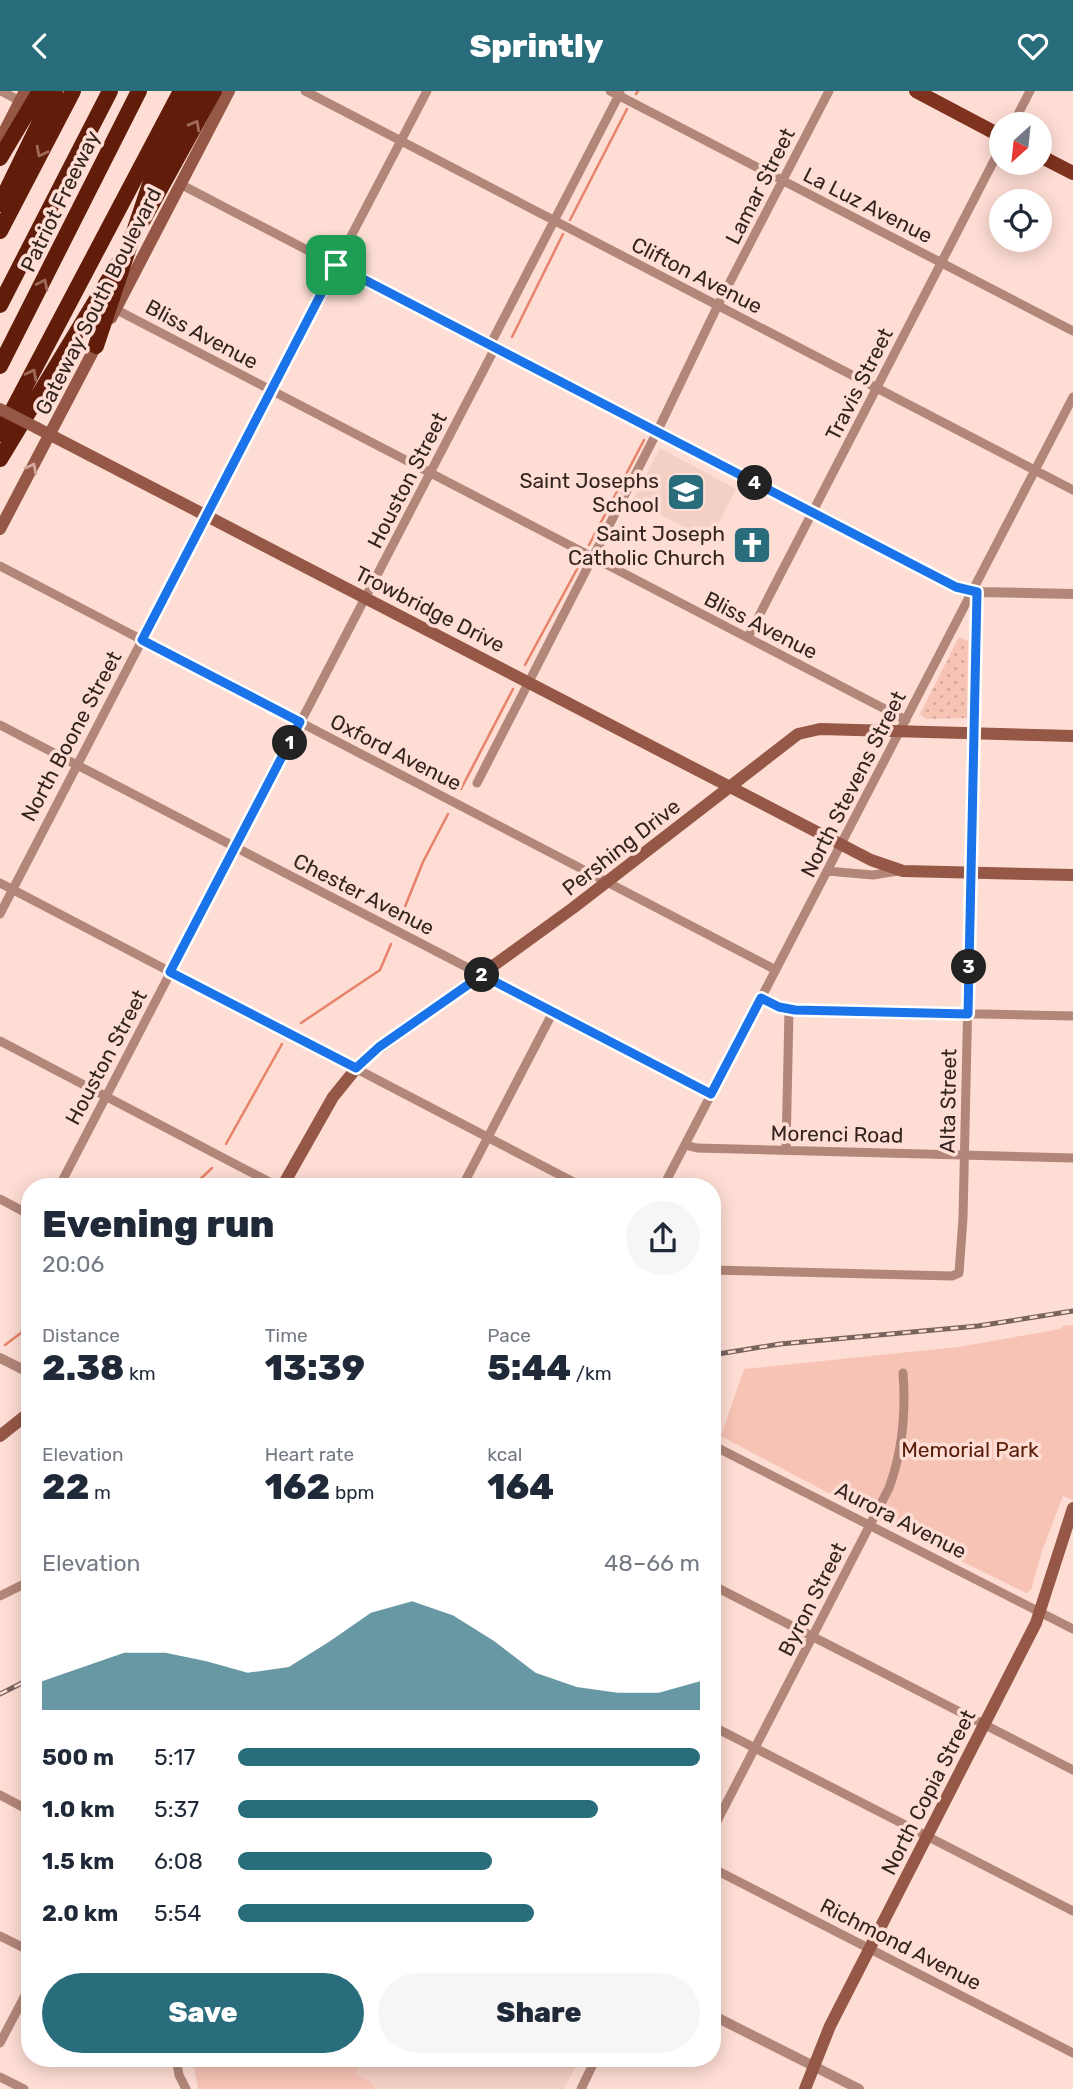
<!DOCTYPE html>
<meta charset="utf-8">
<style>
body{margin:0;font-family:Rubik,sans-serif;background:#f6f6f7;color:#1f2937;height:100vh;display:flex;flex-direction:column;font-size:26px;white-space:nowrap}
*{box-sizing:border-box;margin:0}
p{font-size:23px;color:#747a83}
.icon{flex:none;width:38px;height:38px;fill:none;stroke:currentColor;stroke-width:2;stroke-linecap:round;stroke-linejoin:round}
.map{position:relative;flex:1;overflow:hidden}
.side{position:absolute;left:21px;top:1087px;width:700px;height:889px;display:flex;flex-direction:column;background:#fff;border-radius:28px;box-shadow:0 4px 18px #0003}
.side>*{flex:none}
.needle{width:46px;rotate:207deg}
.controls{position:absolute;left:989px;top:21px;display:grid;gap:14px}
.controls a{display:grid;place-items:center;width:63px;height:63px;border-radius:50%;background:#fff;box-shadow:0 4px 18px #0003;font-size:35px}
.pin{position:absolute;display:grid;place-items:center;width:60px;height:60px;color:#fff;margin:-30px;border-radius:14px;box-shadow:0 4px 10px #0006}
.km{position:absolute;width:35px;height:35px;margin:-18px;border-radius:50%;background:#222;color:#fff;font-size:19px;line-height:35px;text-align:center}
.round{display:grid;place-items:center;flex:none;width:74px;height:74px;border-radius:37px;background:#f6f6f7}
.headline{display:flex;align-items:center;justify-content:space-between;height:119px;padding:0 21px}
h1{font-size:38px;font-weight:800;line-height:52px}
.figures{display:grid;grid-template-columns:repeat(3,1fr);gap:10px;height:119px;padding:7px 21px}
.figures div{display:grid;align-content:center}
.figures b{font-size:35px;font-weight:800}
.figures small{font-size:19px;font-weight:400}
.figures p{font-size:19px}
.chart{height:196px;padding:14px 21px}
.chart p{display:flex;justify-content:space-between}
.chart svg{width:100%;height:126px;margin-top:7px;fill:#296d7d;opacity:.7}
.button{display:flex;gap:14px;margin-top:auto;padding:14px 21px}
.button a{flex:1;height:80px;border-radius:42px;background:#296d7d;color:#fff;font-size:28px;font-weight:800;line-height:80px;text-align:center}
.button a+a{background:#f6f6f7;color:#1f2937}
ul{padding:0 21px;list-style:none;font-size:23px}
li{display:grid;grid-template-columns:112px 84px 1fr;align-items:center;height:52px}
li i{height:18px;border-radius:9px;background:#296d7d}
header{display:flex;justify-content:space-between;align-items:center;height:91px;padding:0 21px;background:#296d7d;color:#fff;font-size:32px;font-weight:800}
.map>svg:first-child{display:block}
</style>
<header><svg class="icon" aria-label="back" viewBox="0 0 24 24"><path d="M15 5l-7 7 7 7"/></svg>Sprintly<svg class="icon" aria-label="heart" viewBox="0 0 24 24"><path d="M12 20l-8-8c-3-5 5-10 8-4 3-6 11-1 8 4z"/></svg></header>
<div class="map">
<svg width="1073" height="1998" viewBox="0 0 1073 1998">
<defs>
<pattern id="garden-dots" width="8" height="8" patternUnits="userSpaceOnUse" patternTransform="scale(1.75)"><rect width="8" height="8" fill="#f7c3b5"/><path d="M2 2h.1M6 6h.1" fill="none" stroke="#d4a79b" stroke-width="1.8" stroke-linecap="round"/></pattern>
</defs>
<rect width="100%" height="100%" fill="#feddd4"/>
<path fill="#f4cfc4" d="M660,357L736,398L709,450L633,409Z
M186,1967H580L564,1998H198L193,1977L184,1972Z"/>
<path fill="#f7c3b5" d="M1073,1234V1409L1063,1405L1042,1460L1031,1499L1026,1502L888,1434L721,1345L744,1278L958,1256L1060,1238L1063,1235Z
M201,1967H363L355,1983L375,1994L373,1998H199L195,1978Z"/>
<path fill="url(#garden-dots)" d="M959,546L968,550L967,627L926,628L920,623Z"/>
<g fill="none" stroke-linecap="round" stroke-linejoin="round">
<path stroke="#e78369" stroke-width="2.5" d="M636,3L638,0
M570,129L627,18
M512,246L563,143
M589,454L644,349
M525,574L582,469
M461,698L513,598
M400,828L423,771L448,723
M301,932L380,879L391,853
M226,1053L282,953
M192,1096L212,1077
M5,1254L30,1235"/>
<path stroke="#b28679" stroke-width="9" d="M1,0L20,10
M305,0L1073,399
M610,0L1073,240
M1013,33L1030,0
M180,93L336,174L427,0
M115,218L906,629
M490,254L620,2
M0,475L776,879
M748,546L1001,56
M0,634L711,1003
M477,692L657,341L718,214L829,0
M827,780L873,784L898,780
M0,792L583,1096
M0,823L207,424
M761,907L779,916L795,919L1073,925
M0,950L279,1096
M685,1054L697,1057L1073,1067
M786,1059L789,919
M59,1096L495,257
M462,1096L553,921
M663,1096L1073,306
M0,1108L30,1124
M712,1179L952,1185L959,1182L963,1127L977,501
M712,1354L1073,1538
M712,1494L1073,1679
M0,1505L30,1490
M712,1635L1073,1820
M0,1704L30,1720
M712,1740L889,1397C903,1359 906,1322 903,1282
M712,1777L1073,1962
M0,1845L30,1860
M0,1952L30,1895
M176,1967L179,1984L186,1998
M0,1986L24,1998
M581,1998L596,1967"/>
<path stroke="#b28679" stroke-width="10" d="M207,424L336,174L956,496L977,501L1073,503
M0,1267L30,1282
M712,1924L859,1998"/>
<path stroke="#955746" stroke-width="12" d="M0,49L25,0
M111,227L229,0
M37,337L871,769L903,780L1073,784
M0,438L99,249
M282,1096L333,1006L363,969L573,817L798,643L820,638L1073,645
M0,1345L30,1321
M805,1998L830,1935L1036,1532L1073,1417"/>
<path stroke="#7f331f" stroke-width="14" d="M916,0L1001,45
M1040,65L1073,82"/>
<path stroke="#611d09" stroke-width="16" d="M0,67L40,0
M151,90L197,0
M0,113L55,0
M143,129L214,0
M0,140L73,0
M0,214L110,0
M96,255L118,189
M0,275L139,0
M0,343L181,0
M0,368L120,170"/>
<g stroke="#78635d" stroke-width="5">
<path id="rail" d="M712,1264L780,1253L978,1235L1073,1220
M0,1603L30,1588"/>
</g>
<use href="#rail" stroke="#feddd4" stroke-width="2.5" stroke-dasharray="8" stroke-linecap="butt"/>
<path stroke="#955746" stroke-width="12" d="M0,318L37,337"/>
<path stroke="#611d09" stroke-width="16" d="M118,189L151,90"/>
</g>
<defs><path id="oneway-chevron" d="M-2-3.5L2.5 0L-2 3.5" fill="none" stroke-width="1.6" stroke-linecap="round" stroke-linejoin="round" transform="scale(1.75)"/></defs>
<g stroke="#a06a5a">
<use href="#oneway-chevron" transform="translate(195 34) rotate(-61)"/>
<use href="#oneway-chevron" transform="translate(41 61) rotate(117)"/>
<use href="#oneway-chevron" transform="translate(43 193) rotate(-64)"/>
<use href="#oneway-chevron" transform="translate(32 283) rotate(-62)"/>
</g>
<use stroke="#d4a79b" href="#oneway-chevron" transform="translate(32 377) rotate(-62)"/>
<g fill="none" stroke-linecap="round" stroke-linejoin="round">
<g stroke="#fff" stroke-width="14">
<path id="route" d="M336,174L956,496L977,501L968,923L795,919L779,916L761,907L711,1003L482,884L379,956L356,977L170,881L300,631L142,549Z"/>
</g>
<use href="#route" stroke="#1a73e8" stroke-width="9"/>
</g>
<defs>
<g id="school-square" transform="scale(2.0125)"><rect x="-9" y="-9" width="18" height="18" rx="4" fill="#296d7d" stroke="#feddd4"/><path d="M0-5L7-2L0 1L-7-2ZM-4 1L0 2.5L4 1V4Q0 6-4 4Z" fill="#fff"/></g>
<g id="church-square" transform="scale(2.0125)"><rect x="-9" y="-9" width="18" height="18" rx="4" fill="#296d7d" stroke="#feddd4"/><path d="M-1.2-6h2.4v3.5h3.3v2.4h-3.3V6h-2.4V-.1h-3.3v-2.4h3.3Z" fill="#fff"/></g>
</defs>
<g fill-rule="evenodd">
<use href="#school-square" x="686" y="401"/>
<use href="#church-square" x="752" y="454"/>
</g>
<g text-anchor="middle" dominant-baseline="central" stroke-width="7" stroke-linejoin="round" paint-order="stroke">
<g font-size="21" fill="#332420" stroke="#feddd4">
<text transform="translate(760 95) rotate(-63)">Lamar Street</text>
<text transform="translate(60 110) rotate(-64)">Patriot Freeway</text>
<text transform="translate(868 114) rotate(27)">La Luz Avenue</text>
<text transform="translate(697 184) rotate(27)">Clifton Avenue</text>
<text transform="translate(98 210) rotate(-63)">Gateway South Boulevard</text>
<text transform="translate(202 243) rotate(28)">Bliss Avenue</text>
<text transform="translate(859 293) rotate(-63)">Travis Street</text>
<text transform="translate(407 389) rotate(-63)">Houston Street</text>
<text transform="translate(430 518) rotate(27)">Trowbridge Drive</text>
<text transform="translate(761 534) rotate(27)">Bliss Avenue</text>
<text transform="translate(71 645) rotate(-62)">North Boone Street</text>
<text transform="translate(396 661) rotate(27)">Oxford Avenue</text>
<text transform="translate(853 693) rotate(-63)">North Stevens Street</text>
<text transform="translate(621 756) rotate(-38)">Pershing Drive</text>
<text transform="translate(364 803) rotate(27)">Chester Avenue</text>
<text transform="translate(106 966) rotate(-62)">Houston Street</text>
<text transform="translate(948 1010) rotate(-89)">Alta Street</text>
<text transform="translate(837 1043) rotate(1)">Morenci Road</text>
<text transform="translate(901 1429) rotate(27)">Aurora Avenue</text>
<text transform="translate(812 1508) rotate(-63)">Byron Street</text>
<text transform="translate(928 1701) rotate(-63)">North Copia Street</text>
<text transform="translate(901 1853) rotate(27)">Richmond Avenue</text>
</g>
<g font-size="21" fill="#332420" stroke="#feddd4" text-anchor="end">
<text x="659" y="389">Saint Josephs<tspan x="659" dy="24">School</tspan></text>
<text x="725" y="442">Saint Joseph<tspan x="725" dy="24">Catholic Church</tspan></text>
</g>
<g font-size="21" fill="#5a1c0b" stroke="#feddd4">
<text x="970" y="1358">Memorial Park</text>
</g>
</g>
</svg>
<div class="controls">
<a><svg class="needle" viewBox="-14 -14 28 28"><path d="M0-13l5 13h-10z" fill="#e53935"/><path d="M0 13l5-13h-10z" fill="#747a83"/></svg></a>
<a><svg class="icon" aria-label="locate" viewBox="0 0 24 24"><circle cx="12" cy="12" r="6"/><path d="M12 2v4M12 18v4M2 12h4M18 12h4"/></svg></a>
</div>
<div class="pin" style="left:336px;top:174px;background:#1e9e55"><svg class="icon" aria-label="arrive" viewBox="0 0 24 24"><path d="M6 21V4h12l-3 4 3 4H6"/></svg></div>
<b class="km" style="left:290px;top:652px">1</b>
<b class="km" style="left:482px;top:884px">2</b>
<b class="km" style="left:969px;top:876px">3</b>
<b class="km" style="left:755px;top:392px">4</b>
<section class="side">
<div class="headline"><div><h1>Evening run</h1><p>20:06</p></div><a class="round"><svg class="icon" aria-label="share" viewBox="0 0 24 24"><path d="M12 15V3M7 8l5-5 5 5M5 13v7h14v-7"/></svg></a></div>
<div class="figures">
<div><p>Distance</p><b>2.38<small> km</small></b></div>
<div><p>Time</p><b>13:39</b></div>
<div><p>Pace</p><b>5:44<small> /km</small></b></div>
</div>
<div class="figures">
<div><p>Elevation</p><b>22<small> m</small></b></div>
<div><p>Heart rate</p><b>162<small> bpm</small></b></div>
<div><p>kcal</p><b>164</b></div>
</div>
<div class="chart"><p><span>Elevation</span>48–66 m</p>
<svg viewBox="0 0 160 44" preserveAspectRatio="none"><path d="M0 44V34L10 29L20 24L30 24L40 27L50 31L60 29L70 20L80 10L90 6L100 11L110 20L120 31L130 36L140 38L150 38L160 34V44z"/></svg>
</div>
<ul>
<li><b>500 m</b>5:17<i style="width:100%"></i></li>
<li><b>1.0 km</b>5:37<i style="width:78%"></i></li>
<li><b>1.5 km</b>6:08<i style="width:55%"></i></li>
<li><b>2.0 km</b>5:54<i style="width:64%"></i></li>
</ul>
<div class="button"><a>Save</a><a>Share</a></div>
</section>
</div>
